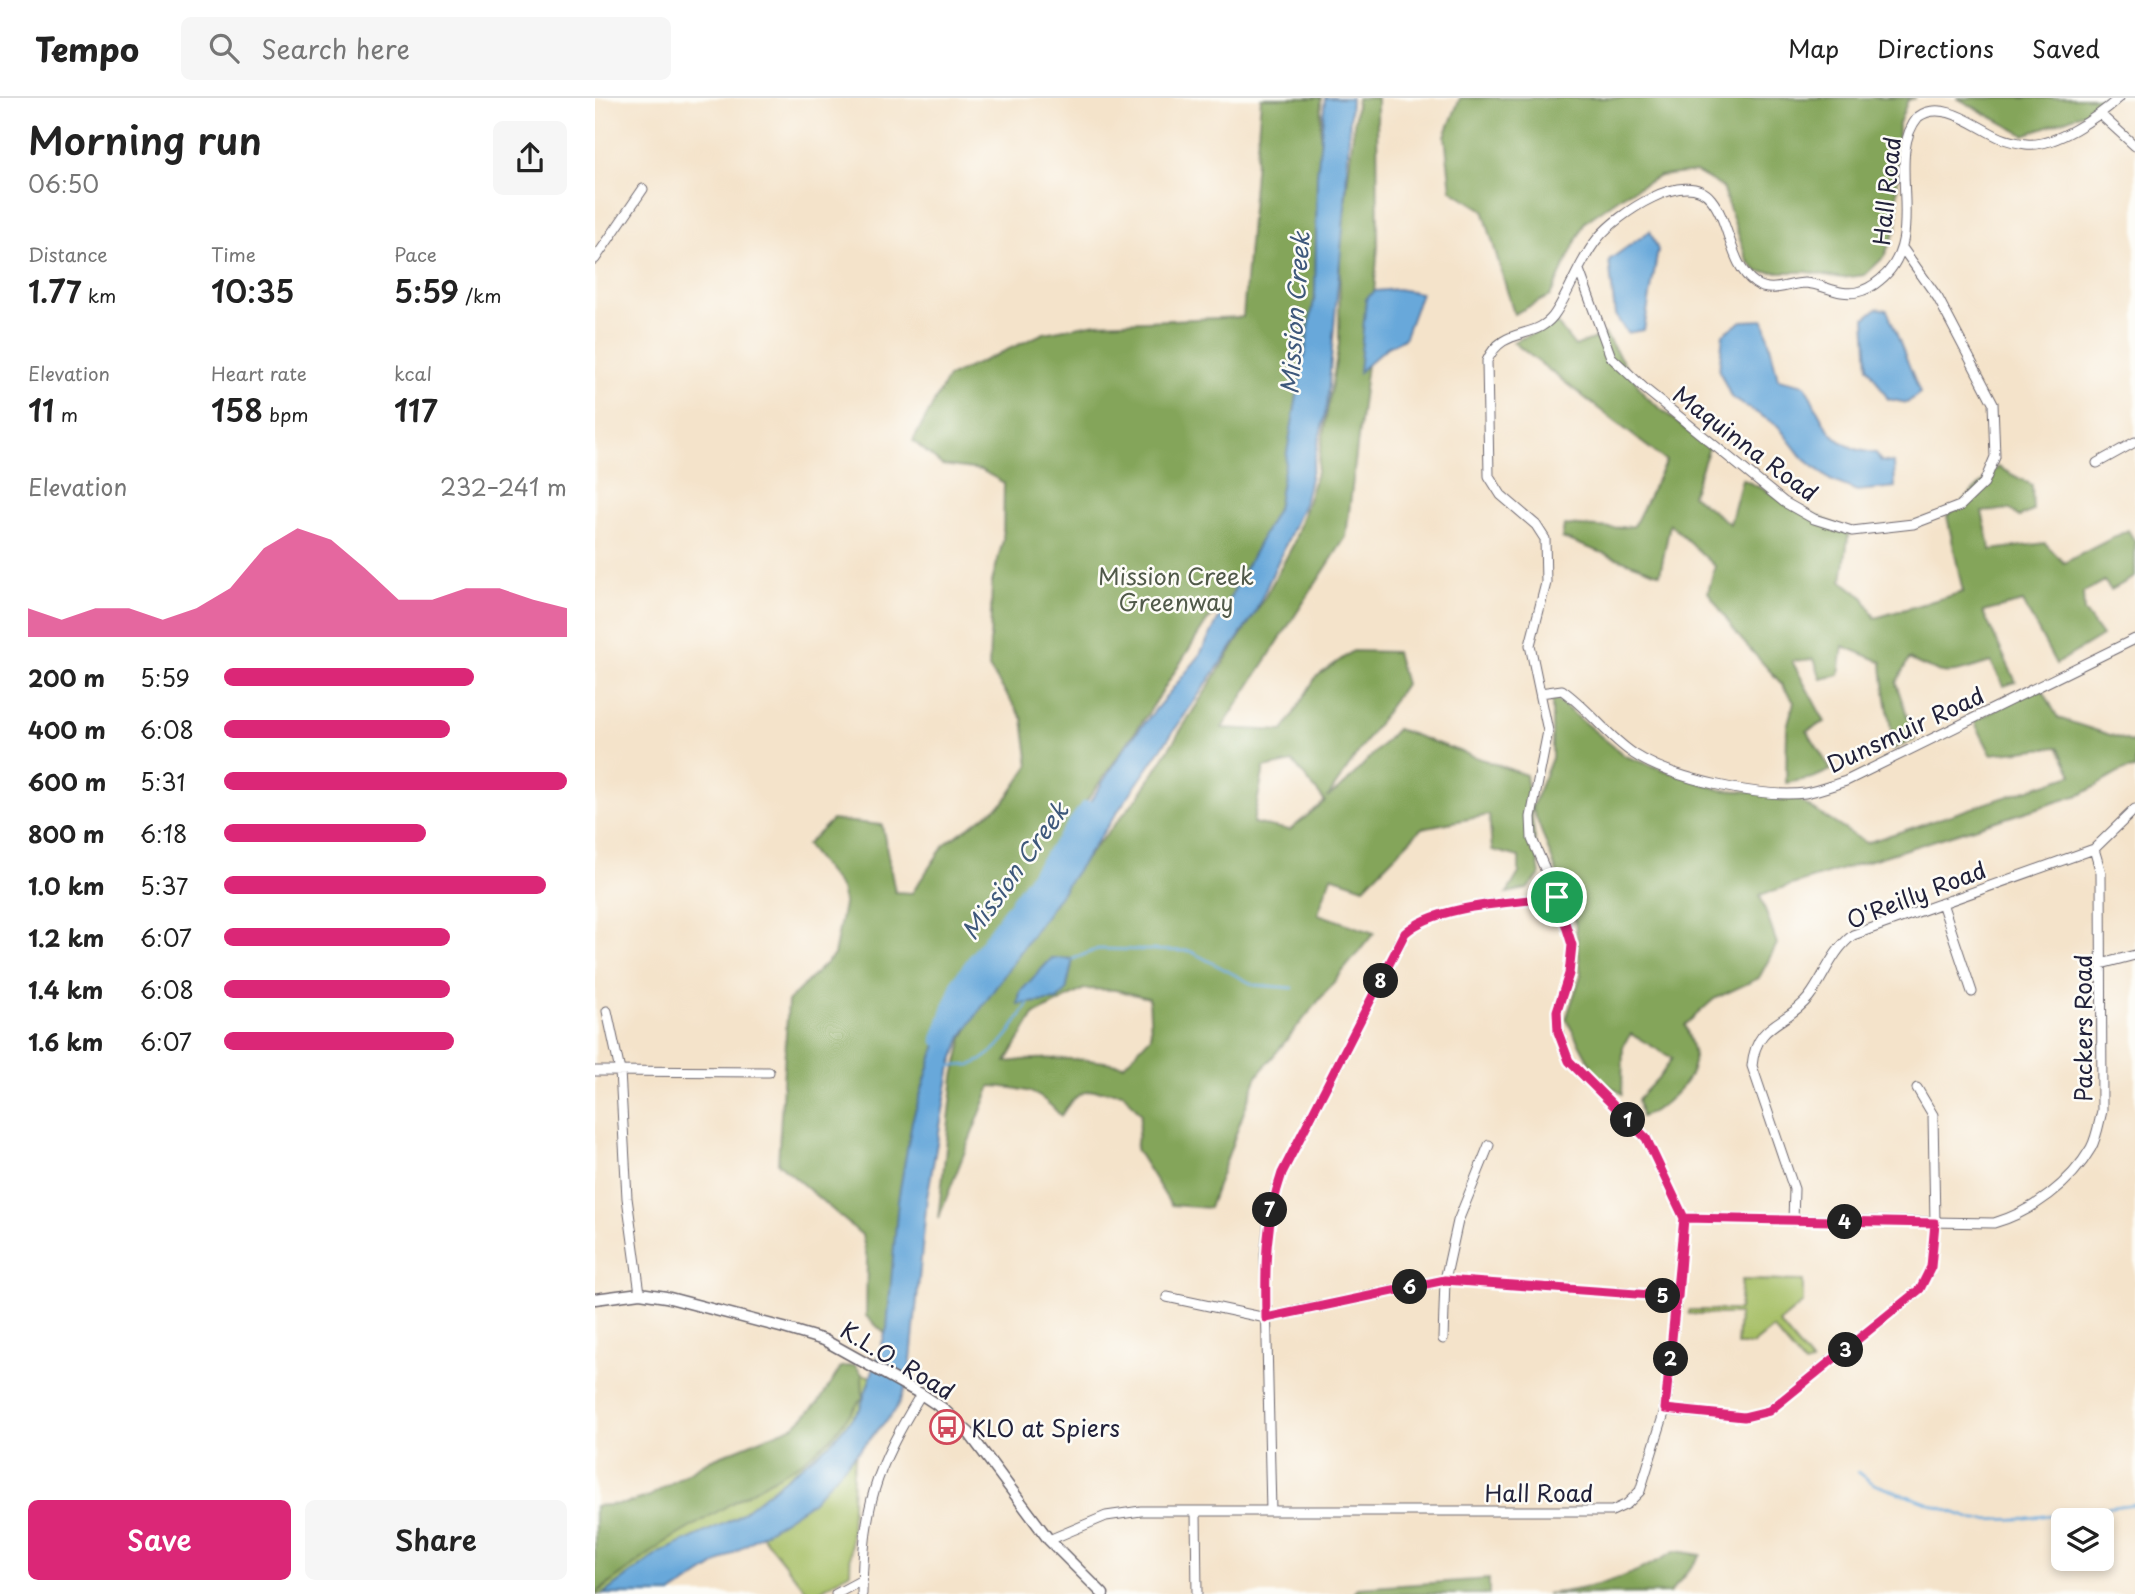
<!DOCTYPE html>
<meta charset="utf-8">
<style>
body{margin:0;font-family:"Playpen Sans",sans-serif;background:#f6f6f6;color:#222;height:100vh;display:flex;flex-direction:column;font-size:26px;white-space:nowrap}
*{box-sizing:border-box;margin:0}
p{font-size:23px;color:#767676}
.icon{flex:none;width:38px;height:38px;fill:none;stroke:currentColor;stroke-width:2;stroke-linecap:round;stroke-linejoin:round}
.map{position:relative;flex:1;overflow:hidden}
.details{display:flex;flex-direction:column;background:#fff;width:595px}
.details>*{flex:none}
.buttons{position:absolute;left:1456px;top:1410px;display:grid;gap:14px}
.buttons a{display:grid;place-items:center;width:63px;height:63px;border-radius:10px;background:#fff;box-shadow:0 4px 10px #0003;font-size:35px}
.pin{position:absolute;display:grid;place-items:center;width:60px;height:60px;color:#fff;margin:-30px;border:4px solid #fff;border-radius:50%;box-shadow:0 2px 7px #0007}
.km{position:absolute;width:35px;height:35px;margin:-18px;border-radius:50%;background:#222;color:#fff;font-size:19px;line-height:35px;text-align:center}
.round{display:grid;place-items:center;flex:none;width:74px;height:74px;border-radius:10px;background:#f6f6f6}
.summary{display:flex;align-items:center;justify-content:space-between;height:119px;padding:0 28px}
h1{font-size:38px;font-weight:600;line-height:52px}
.figures{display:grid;grid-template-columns:repeat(3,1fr);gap:10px;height:119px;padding:7px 28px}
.figures div{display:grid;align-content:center}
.figures b{font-size:30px;font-weight:600}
.figures small{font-size:19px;font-weight:400}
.figures p{font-size:19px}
.chart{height:196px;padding:14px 28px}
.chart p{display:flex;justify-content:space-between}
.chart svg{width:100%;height:126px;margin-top:7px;fill:#db2777;opacity:.7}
.button{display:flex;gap:14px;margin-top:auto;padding:14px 28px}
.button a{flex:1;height:80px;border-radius:10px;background:#db2777;color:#fff;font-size:28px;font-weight:600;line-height:80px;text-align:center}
.button a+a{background:#f6f6f6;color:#222}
ul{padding:0 28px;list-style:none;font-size:23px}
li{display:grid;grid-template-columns:112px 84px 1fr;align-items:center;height:52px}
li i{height:18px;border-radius:9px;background:#db2777}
header{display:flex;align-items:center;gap:42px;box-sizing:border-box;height:98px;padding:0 35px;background:#fff;border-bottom:2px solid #e0e0e0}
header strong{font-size:33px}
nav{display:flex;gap:38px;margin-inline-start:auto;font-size:24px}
.search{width:490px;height:63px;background:#f6f6f6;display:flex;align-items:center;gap:18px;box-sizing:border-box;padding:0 24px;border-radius:10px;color:#767676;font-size:26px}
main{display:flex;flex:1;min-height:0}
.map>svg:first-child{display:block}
</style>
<header>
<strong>Tempo</strong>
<div class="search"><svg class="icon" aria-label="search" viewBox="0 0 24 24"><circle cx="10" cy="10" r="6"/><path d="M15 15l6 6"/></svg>Search here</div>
<nav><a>Map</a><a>Directions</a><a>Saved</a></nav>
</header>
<main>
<section class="details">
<div class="summary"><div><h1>Morning run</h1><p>06:50</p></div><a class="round"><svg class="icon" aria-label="share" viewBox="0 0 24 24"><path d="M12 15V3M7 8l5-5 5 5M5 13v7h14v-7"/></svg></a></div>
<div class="figures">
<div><p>Distance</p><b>1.77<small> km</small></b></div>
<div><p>Time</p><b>10:35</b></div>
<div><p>Pace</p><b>5:59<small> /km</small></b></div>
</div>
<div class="figures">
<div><p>Elevation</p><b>11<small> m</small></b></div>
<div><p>Heart rate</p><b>158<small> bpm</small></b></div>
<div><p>kcal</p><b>117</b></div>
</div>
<div class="chart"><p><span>Elevation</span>232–241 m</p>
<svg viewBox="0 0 160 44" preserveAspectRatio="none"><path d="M0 44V34L10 38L20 34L30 34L40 38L50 34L60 27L70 13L80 6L90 10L100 20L110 31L120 31L130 27L140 27L150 31L160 34V44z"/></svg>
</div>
<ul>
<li><b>200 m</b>5:59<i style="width:73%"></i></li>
<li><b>400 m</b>6:08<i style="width:66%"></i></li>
<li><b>600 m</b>5:31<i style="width:100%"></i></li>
<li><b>800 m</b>6:18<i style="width:59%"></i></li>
<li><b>1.0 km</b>5:37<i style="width:94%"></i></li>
<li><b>1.2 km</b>6:07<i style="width:66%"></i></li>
<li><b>1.4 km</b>6:08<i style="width:66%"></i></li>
<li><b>1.6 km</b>6:07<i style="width:67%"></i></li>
</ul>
<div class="button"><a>Save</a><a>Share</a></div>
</section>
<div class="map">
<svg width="1540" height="1496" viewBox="0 0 1540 1496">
<rect width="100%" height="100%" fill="#fdfcf7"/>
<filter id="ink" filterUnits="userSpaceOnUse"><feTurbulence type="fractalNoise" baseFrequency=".0143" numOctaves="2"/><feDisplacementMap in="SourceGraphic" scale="14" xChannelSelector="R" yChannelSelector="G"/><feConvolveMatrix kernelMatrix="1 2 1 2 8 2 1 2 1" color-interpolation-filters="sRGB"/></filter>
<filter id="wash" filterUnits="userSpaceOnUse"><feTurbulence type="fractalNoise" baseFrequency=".00686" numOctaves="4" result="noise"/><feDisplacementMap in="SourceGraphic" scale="28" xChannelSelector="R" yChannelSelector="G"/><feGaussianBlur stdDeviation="1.57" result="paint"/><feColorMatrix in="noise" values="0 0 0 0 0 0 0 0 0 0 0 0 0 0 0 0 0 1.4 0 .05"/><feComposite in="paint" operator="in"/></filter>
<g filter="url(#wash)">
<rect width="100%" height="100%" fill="#f4e3ca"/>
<path fill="#a5be64" stroke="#647050" stroke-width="2" d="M1147,1182L1208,1183V1205L1184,1225L1217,1265L1209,1267L1178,1230L1157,1247H1142L1144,1216H1094V1212H1144Z
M254,1271L295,1286L261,1355L258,1374L255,1474L220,1496H214L156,1424L56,1496H0L207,1333Z"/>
<path fill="#84a55a" stroke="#53644a" stroke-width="2" fill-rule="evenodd" d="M666,0H726L721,278L705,352L651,491L612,523L554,614L396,839L358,919L303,1248L271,1218L272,1160L267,1137L183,1065L193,903L239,857L249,806L246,791L211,747L237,722L287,727L300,794L317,795L350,746L409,704L434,668L428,621L394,570L397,484L408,442L409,385L386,372L347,367L318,343L353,279L449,235L501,225L648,219Z
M762,0H782L783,148L775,242L751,439L627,630L688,633L721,579L758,553L801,554L810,586L732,700L751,685L802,631L931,677L945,777L932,791L912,795L924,775V759L897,752L894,717L827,730L769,789L736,778L723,816L779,835L662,978L614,1110L576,1107L541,1051L546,1016L528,995C495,992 484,987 466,1018C442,991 431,991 396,988L343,1121L359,978L368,940L386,904L450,808L544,698L669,501L698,447L721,378L744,246L745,151ZM698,664L730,703L695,732L658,725L669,670ZM489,891L520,892L554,900L556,938L529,967C489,960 452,958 411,964L439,917Z
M865,0H1321L1313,2L1303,28L1302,129L1289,159L1270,177L1247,180L1212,174H1163L1152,162L1127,89L1101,74L1065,78L1030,96L990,124L955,198L919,216L888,112L856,92L850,38Z
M1362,0H1509L1505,9L1429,37Z
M962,225L980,248L1010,236L1050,298L1114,350L1097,397L1135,426L1147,381L1254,433L1247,483L1269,500L1280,520L1368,494L1352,418L1403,369L1437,387L1438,413L1424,419L1415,411L1387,414L1396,452L1450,445L1469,465L1533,432L1540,444V479L1516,492L1509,483L1488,495L1489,513L1507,538L1461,566L1428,504L1388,514L1421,584L1409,588L1396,564C1356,576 1352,581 1314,561L1301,585L1320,642L1298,651C1296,621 1288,593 1287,564L1248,548L1244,577L1226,581L1219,561L1197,563L1230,624L1212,633L1236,672L1218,680L1191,685L1192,629L1199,604L1184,583L1144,539L1113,494L1120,468L1075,426L1065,476L967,440L969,427L1019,430L1039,428L1071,363L918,244Z
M1446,589L1463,620L1540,645V671L1527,673L1487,696L1165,797L1182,846L1164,880L1119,901L1090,927C1093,937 1101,954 1099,965C1095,988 1066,1012 1046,1019L1043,1001L1066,977L1077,960L1036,936L1028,947L1027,996L1002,979L971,921L986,877L980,822L937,709L957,660V598L1030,658L1126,692L1194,696L1271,745L1477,677L1463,649L1396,656L1379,623Z
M260,1267L267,1276L268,1299L235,1341L207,1364L69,1445L0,1496V1408L28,1406L53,1399L115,1362L199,1328L224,1304L246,1269Z
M1081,1453L1106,1457L1075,1495L951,1496C1002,1491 1037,1478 1081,1453Z
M894,1481V1496H759L763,1490Z"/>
<path fill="#67a8da" stroke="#44658a" stroke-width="2" d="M730,0H756L750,107L732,307L709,406L659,517L367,938L356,968L332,1100L314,1282L300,1313L217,1404L76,1496H8L64,1455L141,1420L235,1345L265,1311L292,1230L303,1102L317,1023L345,934L391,852L449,775L533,645L603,560L682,411L720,196L722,77Z
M1055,133L1063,152L1049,232L1032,235L1020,217L1014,162Z
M802,191L826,195L809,241L792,249L764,274L771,201L780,193Z
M1282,210L1292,212L1325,295L1312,305L1293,301L1273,269L1270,220Z
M1169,222L1183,281L1210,287C1229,324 1235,351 1281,355L1286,363L1299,365L1300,389L1262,393L1235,382L1206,358L1183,328L1136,299L1124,272L1128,236L1147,223Z
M457,860L478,861L471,893L462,902L423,906L425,894Z"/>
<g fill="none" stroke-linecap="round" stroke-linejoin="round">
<path stroke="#67a8da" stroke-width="2.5" d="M478,861L503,851L595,853L659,887L698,890
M356,968C363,967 373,968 379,966C403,956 421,926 433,906
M1263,1374L1279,1386L1380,1422L1425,1421L1540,1406"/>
<path stroke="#67a8da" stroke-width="16" d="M345,941L365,884L492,711"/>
</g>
</g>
<g filter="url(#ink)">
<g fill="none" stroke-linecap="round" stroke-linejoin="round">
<g stroke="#6c666d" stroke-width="11">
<path id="minor" d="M1506,17L1540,48
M0,161L48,91
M984,172L1016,259L1049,290L1189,404L1219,421L1257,433L1318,426L1365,408L1389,385L1400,359L1398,305L1343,200L1308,151
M1502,365L1540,344
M945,595L967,592C994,611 1012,638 1039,656C1077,681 1165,700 1210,695C1223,693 1238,687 1251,683L1540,541
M1347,805L1377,894
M1506,866L1540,857
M12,913L25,973L32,1100L45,1195
M0,973L174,974
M1089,1120L1399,1125C1437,1114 1476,1085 1496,1050C1502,1039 1504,1024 1507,1013L1506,775L1499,751
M1198,1123L1199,1091L1157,968C1161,923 1191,928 1214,899C1230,878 1236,854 1258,837L1499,751L1540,711
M572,1199L671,1220L850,1182L1083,1199
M848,1241L850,1182L863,1123L894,1047
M1070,1312L1149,1319L1173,1313L1325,1191L1336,1169L1340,1125L1338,1017L1322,990
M601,1413L602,1496
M676,1413L670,1157L675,1110L687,1075L810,835C842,806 919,805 962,799
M454,1442L511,1418L546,1413H1017L1032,1406L1045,1393L1070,1312L1089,1120L1051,1040L974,963L963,934L962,913L974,876L977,847L962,799L937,741L936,719L953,633L935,547L951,485L950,441L941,427L906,397L894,378L892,263C908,226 943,244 961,214C976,191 985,162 1003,140C1022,117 1090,69 1116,101C1136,126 1134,166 1160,185C1177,197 1193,185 1210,185C1228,186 1244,198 1262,194C1271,192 1278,188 1285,182C1336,141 1288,61 1323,19C1348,0 1382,30 1406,40C1413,43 1424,45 1431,46C1459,50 1504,18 1524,0
M241,1496L267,1482
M267,1496C268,1407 280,1372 326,1296"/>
</g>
<g stroke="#6c666d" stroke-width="13">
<path id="major" d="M0,1201L45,1195L71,1199L189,1230L229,1242L326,1296L347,1310L374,1335L454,1442L508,1496"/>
</g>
<use href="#minor" stroke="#fff" stroke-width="9"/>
<use href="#major" stroke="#fff" stroke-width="10"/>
</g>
</g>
<g fill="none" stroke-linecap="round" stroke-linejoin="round" filter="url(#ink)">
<g stroke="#fff" stroke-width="14">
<path id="route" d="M962,799L977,847L974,876L962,913L963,934L974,963L1051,1040L1089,1120L1070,1311L1149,1319L1174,1313L1325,1191L1336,1169L1340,1125L1089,1120L1083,1199L850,1182L671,1220C670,1169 670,1124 687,1075L810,835C842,806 919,805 962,799"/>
</g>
<use href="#route" stroke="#db2777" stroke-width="9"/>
</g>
<defs>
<g id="bus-ring" transform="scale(1.75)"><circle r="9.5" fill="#fdfcf7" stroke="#d1495b" stroke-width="1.5"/><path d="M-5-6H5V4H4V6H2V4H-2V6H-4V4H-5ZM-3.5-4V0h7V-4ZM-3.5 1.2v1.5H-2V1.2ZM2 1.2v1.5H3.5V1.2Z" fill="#d1495b"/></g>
</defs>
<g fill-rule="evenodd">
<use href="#bus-ring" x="352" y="1329"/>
</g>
<g text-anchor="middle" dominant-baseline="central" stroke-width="5" stroke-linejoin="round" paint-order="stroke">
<g font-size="23" fill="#22223b" stroke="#fdfcf7">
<text transform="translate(1291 93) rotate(-84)">Hall Road</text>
<text transform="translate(1151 345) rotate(37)">Maquinna Road</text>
<text transform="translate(1310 631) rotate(-25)">Dunsmuir Road</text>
<text transform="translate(1321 796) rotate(-21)">O'Reilly Road</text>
<text transform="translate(1487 930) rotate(-90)">Packers Road</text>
<text transform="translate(303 1262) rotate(31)">K.L.O. Road</text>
<text x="944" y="1394">Hall Road</text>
</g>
<g font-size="23" fill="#505949" stroke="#fdfcf7">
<text x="581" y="477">Mission Creek<tspan x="581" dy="26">Greenway</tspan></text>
</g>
<g font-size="23" fill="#22223b" stroke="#fdfcf7" text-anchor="start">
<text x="376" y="1329">KLO at Spiers</text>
</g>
<g font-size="24" font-style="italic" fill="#3e587b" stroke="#fdfcf7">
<text transform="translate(699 215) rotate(-86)">Mission Creek</text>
<text transform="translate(419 772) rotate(-54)">Mission Creek</text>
</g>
</g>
</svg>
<div class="buttons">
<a><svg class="icon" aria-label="layers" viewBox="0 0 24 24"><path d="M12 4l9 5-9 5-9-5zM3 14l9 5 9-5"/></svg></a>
</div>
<div class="pin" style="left:962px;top:799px;background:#1e9e55"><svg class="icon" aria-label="arrive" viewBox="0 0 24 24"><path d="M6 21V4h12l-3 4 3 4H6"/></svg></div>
<b class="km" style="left:1033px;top:1022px">1</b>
<b class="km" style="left:1076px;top:1261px">2</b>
<b class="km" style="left:1251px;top:1252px">3</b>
<b class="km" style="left:1250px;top:1124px">4</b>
<b class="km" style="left:1068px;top:1198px">5</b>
<b class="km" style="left:815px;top:1189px">6</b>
<b class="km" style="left:675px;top:1112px">7</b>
<b class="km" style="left:786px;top:883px">8</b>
</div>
</main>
